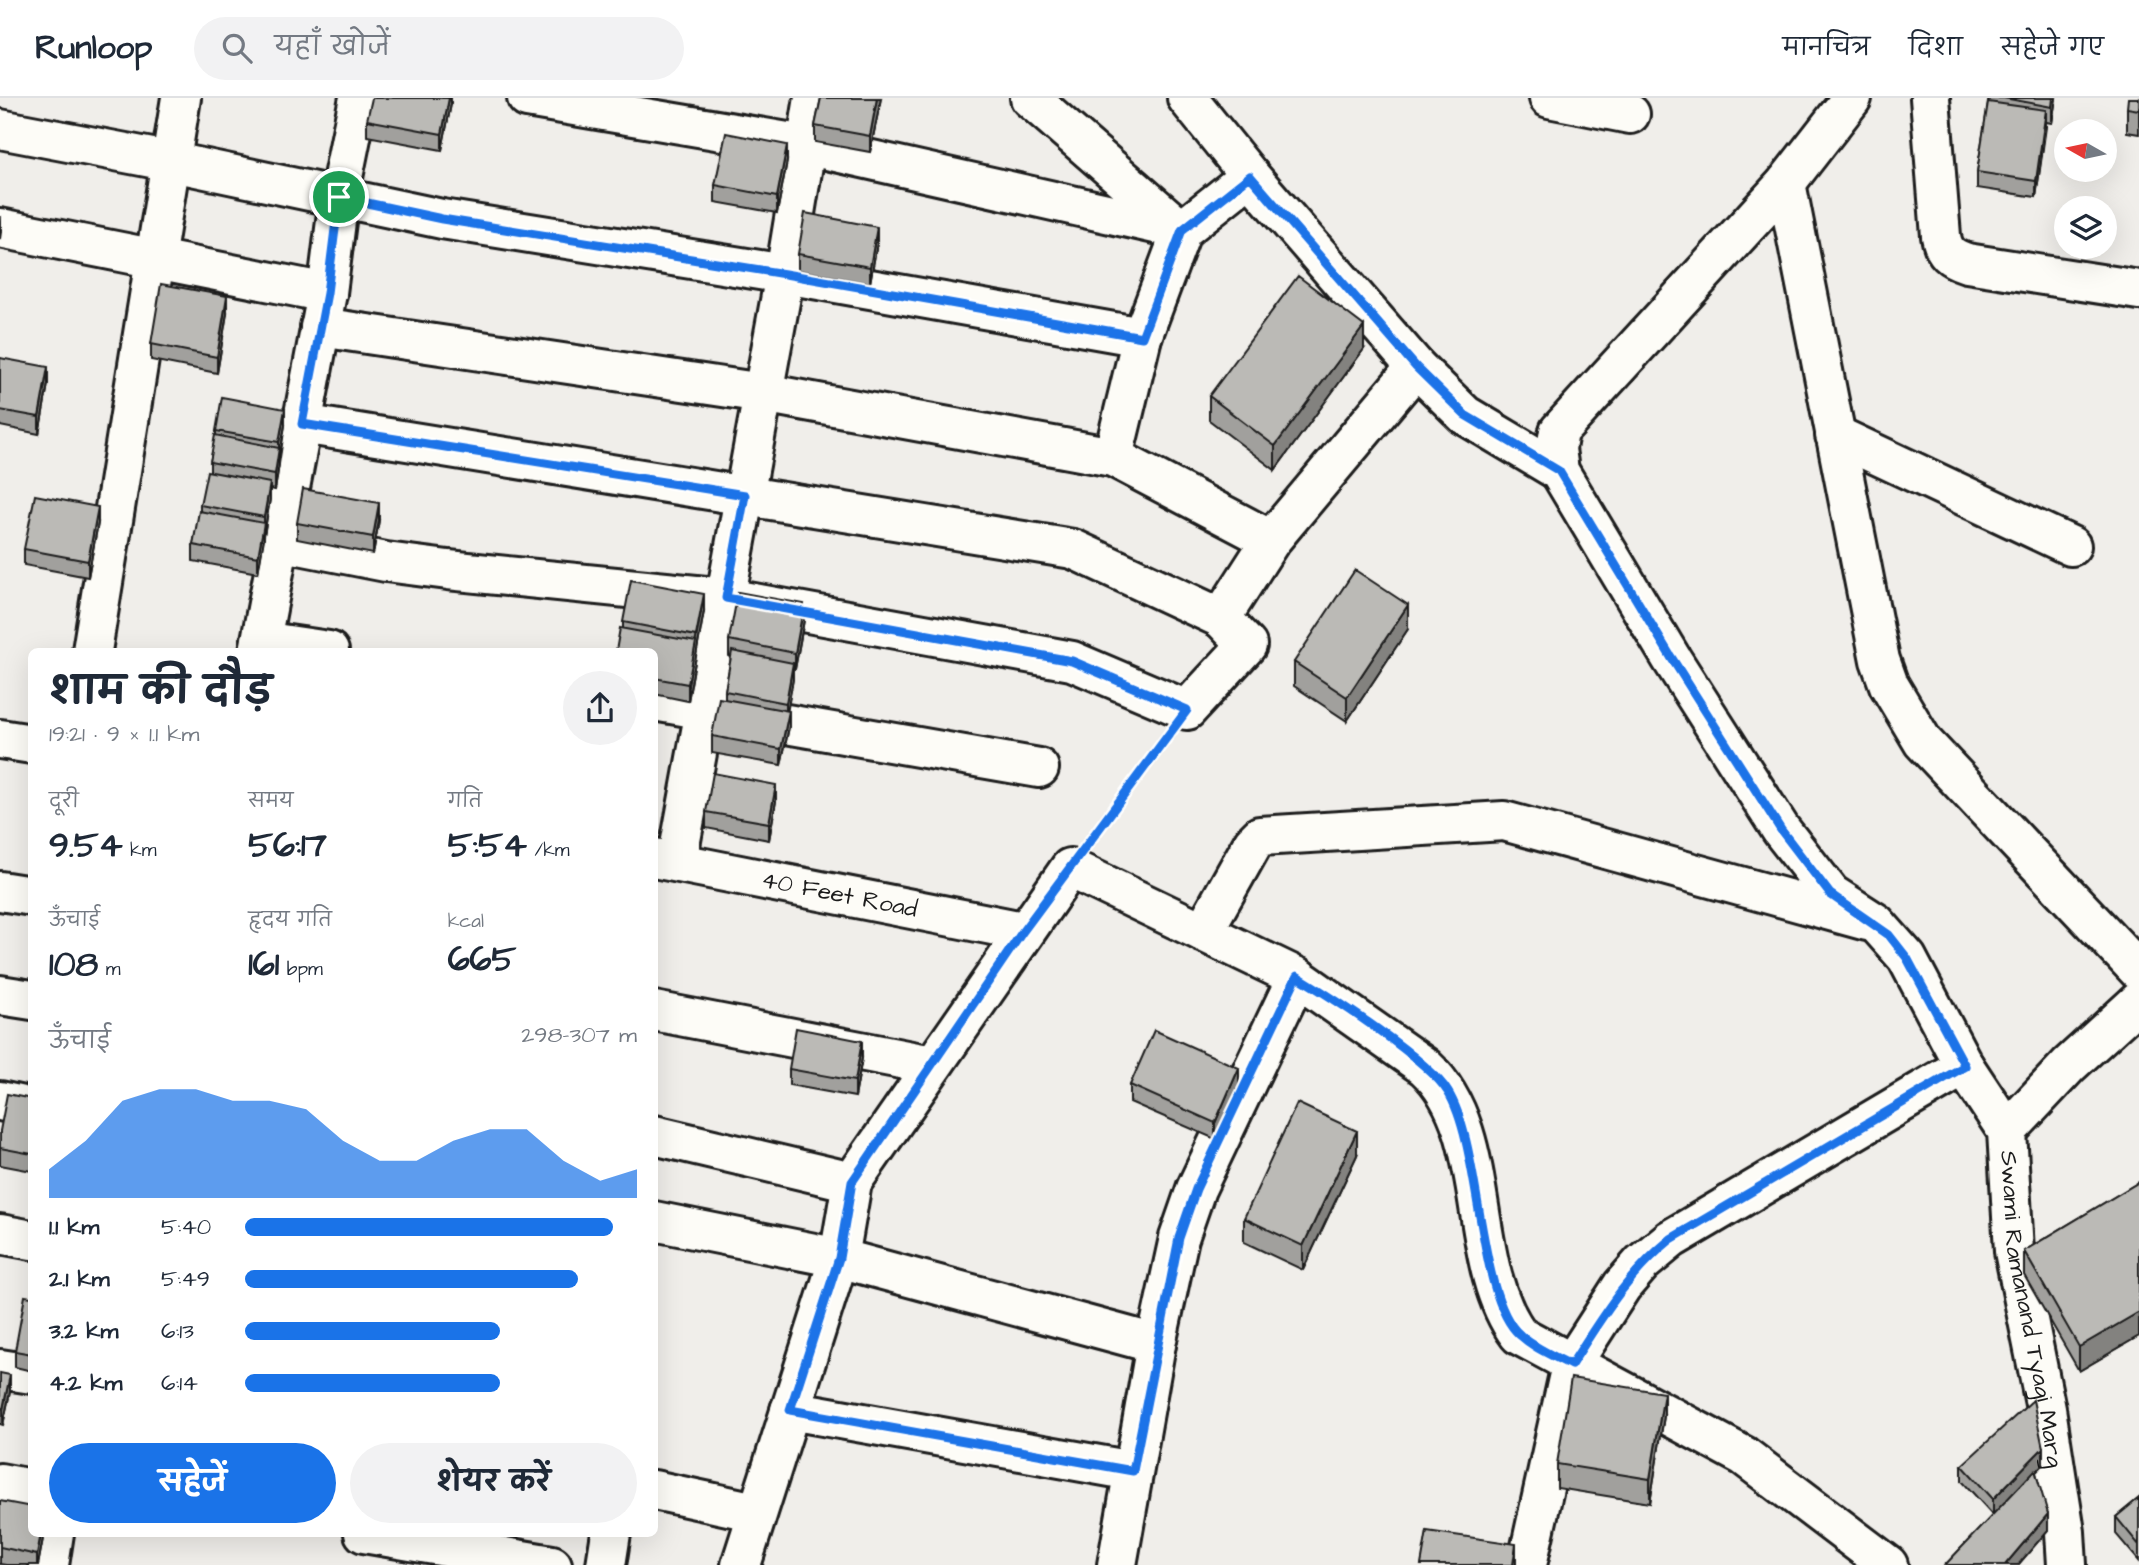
<!DOCTYPE html>
<html lang="hi">
<meta charset="utf-8">
<style>
body{margin:0;font-family:"Architects Daughter","Playpen Sans Deva",sans-serif;background:#f2f2f3;color:#1f2937;height:100vh;display:flex;flex-direction:column;font-size:26px;white-space:nowrap}
*{box-sizing:border-box;margin:0}
p{font-size:23px;color:#747a83}
.icon{flex:none;width:38px;height:38px;fill:none;stroke:currentColor;stroke-width:2;stroke-linecap:round;stroke-linejoin:round}
.map{position:relative;flex:1;overflow:hidden}
.drawer{position:absolute;left:28px;top:550px;width:630px;height:889px;display:flex;flex-direction:column;background:#fff;border-radius:10px;box-shadow:0 7px 28px #0002}
.drawer>*{flex:none}
.needle{width:46px;rotate:279deg}
.controls{position:absolute;left:2054px;top:21px;display:grid;gap:14px}
.controls a{display:grid;place-items:center;width:63px;height:63px;border-radius:50%;background:#fff;box-shadow:0 7px 28px #0002;font-size:35px}
.pin{position:absolute;display:grid;place-items:center;width:60px;height:60px;color:#fff;margin:-30px;border:4px solid #fff;border-radius:50%;box-shadow:0 2px 7px #0007}
.round{display:grid;place-items:center;flex:none;width:74px;height:74px;border-radius:37px;background:#f2f2f3}
.overview{display:flex;align-items:center;justify-content:space-between;height:119px;padding:0 21px}
h1{font-size:38px;font-weight:700;line-height:52px}
.stats{display:grid;grid-template-columns:repeat(3,1fr);gap:10px;height:119px;padding:7px 21px}
.stats div{display:grid;align-content:center}
.stats b{font-size:35px;font-weight:700}
.stats small{font-size:19px;font-weight:400}
.stats p{font-size:19px}
.chart{height:196px;padding:14px 21px}
.chart p{display:flex;justify-content:space-between}
.chart svg{width:100%;height:126px;margin-top:7px;fill:#1a73e8;opacity:.7}
.action{display:flex;gap:14px;margin-top:auto;padding:14px 21px}
.action a{flex:1;height:80px;border-radius:42px;background:#1a73e8;color:#fff;font-size:28px;font-weight:700;line-height:80px;text-align:center}
.action a+a{background:#f2f2f3;color:#1f2937}
ul{padding:0 21px;list-style:none;font-size:23px}
li{display:grid;grid-template-columns:112px 84px 1fr;align-items:center;height:52px}
li i{height:18px;border-radius:9px;background:#1a73e8}
header{display:flex;align-items:center;gap:42px;box-sizing:border-box;height:98px;padding:0 35px;background:#fff;border-bottom:2px solid #e0e1e3}
header strong{font-size:33px}
nav{display:flex;gap:38px;margin-inline-start:auto;font-size:24px}
.search{width:490px;height:63px;background:#f2f2f3;display:flex;align-items:center;gap:18px;box-sizing:border-box;padding:0 24px;border-radius:38px;color:#747a83;font-size:26px}
.map>svg:first-child{display:block}
</style>
<header>
<strong>Runloop</strong>
<div class="search"><svg class="icon" aria-label="search" viewBox="0 0 24 24"><circle cx="10" cy="10" r="6"/><path d="M15 15l6 6"/></svg>यहाँ खोजें</div>
<nav><a>मानचित्र</a><a>दिशा</a><a>सहेजे गए</a></nav>
</header>
<div class="map">
<svg width="2139" height="1467" viewBox="0 0 2139 1467">
<rect width="100%" height="100%" fill="#f0eeea"/>
<filter id="ink" filterUnits="userSpaceOnUse"><feTurbulence type="fractalNoise" baseFrequency=".0143" numOctaves="2"/><feDisplacementMap in="SourceGraphic" scale="14" xChannelSelector="R" yChannelSelector="G"/><feConvolveMatrix kernelMatrix="1 2 1 2 8 2 1 2 1" color-interpolation-filters="sRGB"/></filter>
<g filter="url(#ink)">
<g fill="none" stroke-linecap="round" stroke-linejoin="round">
<g stroke="#1c1c1c" stroke-width="44">
<g id="minor">
<path d="M527,0L805,47L1182,132"/>
<path d="M1030,0L1179,130"/>
<path d="M1187,0L1250,78L1416,269L1465,317L1559,373"/>
<path d="M1549,0L1630,16"/>
<path d="M1930,0L1941,138C1944,155 1951,160 1967,165L2139,192"/>
<path d="M0,31L173,64L442,121L785,176L1142,239"/>
<path d="M1786,85L1880,562L1889,587L1923,644L2139,873"/>
<path d="M0,130L327,195"/>
<path d="M320,229L763,295L1113,359L1271,442"/>
<path d="M302,326L1073,451L1221,520"/>
<path d="M1835,337L2071,448"/>
<path d="M1113,359L1142,239L1182,132L1250,78"/>
<path d="M279,443L386,464L448,472L726,500L1072,563L1187,612L1247,547L1221,520L1271,442L1416,269"/>
<path d="M261,543L329,553"/>
<path d="M92,553L181,0"/>
<path d="M259,553L327,195L339,99L359,0"/>
<path d="M654,603L1039,670"/>
<path d="M0,641L32,646"/>
<path id="s1" d="M654,760L1023,833"/>
<path d="M677,764L785,176L814,0"/>
<path d="M0,793L32,798"/>
<path d="M1203,834L1253,745L1260,738L1504,723L1867,823"/>
<path d="M0,897L32,902"/>
<path d="M654,913L932,967"/>
<path d="M0,1003L32,1010"/>
<path d="M2007,1033L2069,967L2139,903"/>
<path d="M654,1037L852,1084"/>
<path d="M654,1123L839,1160L1156,1246"/>
<path d="M0,1136L32,1142"/>
<path d="M0,1271L32,1276"/>
<path d="M790,1312L1133,1373"/>
<path d="M0,1385L32,1391"/>
<path d="M654,1392L756,1414"/>
<path d="M364,1435L552,1467"/>
<path d="M49,1467L54,1435"/>
<path d="M606,1467L611,1435"/>
<path d="M741,1467L839,1160L852,1084L1070,770L1297,879L1425,969C1495,1034 1464,1163 1519,1237L1744,1358L1888,1467"/>
<path d="M1117,1467L1156,1246L1179,1140L1196,1091L1297,879"/>
<path d="M1527,1467L1571,1267L1622,1188L1642,1165L1671,1141L1964,968"/>
</g>
</g>
<g stroke="#1c1c1c" stroke-width="44">
<g id="tertiary">
<path id="s2" d="M1852,0L1786,85L1559,333L1556,351L1559,373L1671,560L1781,732L1831,796L1876,825L1907,860L1964,968L2007,1033L2014,1153L2046,1311L2065,1434L2067,1467"/>
</g>
</g>
<path stroke="#1c1c1c" stroke-width="4.5" stroke-dasharray="7 5" stroke-linecap="butt" d="M1094,738L1164,644"/>
<use href="#minor" stroke="#fdfcf7" stroke-width="38"/>
<use href="#tertiary" stroke="#fdfcf7" stroke-width="38"/>
</g>
<path fill="#a1a09d" stroke="#1c1c1c" stroke-width="2" d="M451,0V6L442,52L367,38V22Z
M821,0H881L870,54L815,44V28Z
M1989,0H2056L2052,25L2046,24L2036,99L1977,90V74Z
M2139,0V36L2127,34V10Z
M787,63L777,115L715,104V87Z
M877,145L870,185L798,172V156Z
M227,215L217,275L151,262V246Z
M1364,251L1275,372L1209,322V298Z
M0,260L48,286L39,336L0,328Z
M285,327L275,392L270,391V401L258,475L193,463V447L200,413V407L210,374V364L216,337V333Z
M379,422L373,456L297,441V425Z
M98,425L88,479L24,467V451Z
M704,513L688,603L654,596V553L623,530V524Z
M804,522L795,571H793V581L787,612L789,629L781,667L712,655V638L725,601V593L731,559L729,558V542Z
M1408,531L1347,623L1294,588V564Z
M776,703L769,742L706,730V714Z
M862,960L855,999L789,987V971Z
M1130,987H1239L1215,1041L1130,1004Z
M32,1001V1073L0,1067V1033Z
M1357,1057L1303,1172L1244,1144V1120Z
M2139,1084V1238L2079,1273L2024,1177V1153Z
M32,1199V1273L15,1269V1253Z
M0,1275L10,1294L3,1327L0,1326Z
M1664,1318L1650,1405L1557,1390V1366Z
M1962,1367H2043L2036,1374L2048,1432L2018,1467H1945L1993,1417L1962,1383Z
M2139,1400V1463L2116,1436V1419Z
M0,1403L44,1435L38,1467H6L0,1466Z"/>
<path fill="#83827f" stroke="#1c1c1c" stroke-width="2" d="M449,0H451V6L442,52V36Z
M877,0H881L870,54V38Z
M2053,0H2056L2052,25V9Z
M2046,12V29L2036,99V83Z
M787,47V63L777,115V99Z
M1,118V134L0,141V124Z
M877,129V145L870,185V169Z
M227,198V215L217,275V259Z
M1364,228V251L1275,372V348Z
M48,269V286L39,336V319Z
M285,311V327L279,361V344Z
M279,350V366L275,392V376Z
M270,385V401L264,436V419Z
M379,405V422L373,456V439Z
M98,409V425L88,479V463Z
M264,425V441L258,475V459Z
M704,496V513L688,603V586Z
M804,506V522L795,571V555Z
M1408,507V531L1347,623V599Z
M793,565V581L786,621V605Z
M789,613V629L781,667V651Z
M776,687V703L769,742V725Z
M862,943V960L855,999V983Z
M1239,970V987L1215,1041V1025Z
M1357,1033V1057L1303,1172V1148Z
M2139,1214V1238L2079,1273V1249Z
M10,1277V1294L3,1327V1311Z
M1664,1295V1318L1650,1405V1381Z
M2043,1350V1367L1993,1417V1401Z
M2048,1416V1432L2018,1467H2005Z
M41,1435H44L38,1467H37V1457Z
M1516,1446V1467H1513Z"/>
<path fill="#bbbab6" stroke="#1c1c1c" stroke-width="2" d="M372,0H449L442,36L367,22Z
M821,0H877L870,38L815,28Z
M2004,0H2053L2052,9Z
M2128,0H2139V12L2127,10Z
M1988,4L2046,12L2036,83L1977,74Z
M726,35L787,47L777,99L715,87Z
M805,115L877,129L870,169L798,156Z
M1298,178L1364,228L1275,348L1209,298Z
M161,186L227,198L217,259L151,246Z
M0,260L48,269L39,319L0,312Z
M222,299L285,311L279,344L216,333Z
M215,337L279,350L275,376L210,364Z
M207,373L270,385L264,419L200,407Z
M303,391L379,405L373,439L297,425Z
M35,397L98,409L88,463L24,451Z
M199,413L264,425L258,459L193,447Z
M1355,472L1408,507L1347,599L1294,564Z
M631,482L704,496L696,538L623,524Z
M738,494L804,506L795,555L729,542Z
M620,530L696,544L688,586L654,580V553H616Z
M732,553L793,565L786,605L725,593Z
M719,600L789,613L781,651L712,638Z
M713,675L776,687L769,725L706,714Z
M796,930L862,943L855,983L789,971Z
M1154,932L1239,970L1215,1025L1130,987Z
M7,996L32,1001V1056L0,1050V1033Z
M1297,1005L1357,1033L1303,1148L1244,1120Z
M2139,1084V1214L2079,1249L2024,1153Z
M25,1198L32,1199V1256L15,1253Z
M0,1275L10,1277L3,1311L0,1310Z
M1571,1280L1664,1295L1650,1381L1557,1366Z
M2033,1302L2043,1350L1993,1401L1962,1367Z
M2035,1372L2048,1416L2005,1467H1945Z
M2139,1400V1447L2116,1419Z
M0,1403L32,1409V1435H41L37,1457L0,1449Z
M1427,1433L1516,1446L1513,1467H1421Z"/>
</g>
<g fill="none" stroke-linecap="round" stroke-linejoin="round" filter="url(#ink)">
<g stroke="#fff" stroke-width="14">
<path id="route" d="M1250,78L1416,269L1465,317L1559,373L1671,559L1781,732L1830,796L1889,837L1907,860L1965,968L1671,1141C1626,1178 1602,1219 1571,1267C1554,1258 1534,1250 1520,1237C1477,1200 1482,1049 1448,994C1428,961 1333,900 1297,878L1196,1091L1179,1140L1133,1373L790,1312L839,1160L852,1084L1023,833L1187,612L1072,563L726,500L745,397L302,326L327,195L339,99L442,121L785,176L1142,239L1182,132Z"/>
</g>
<use href="#route" stroke="#1a73e8" stroke-width="9"/>
</g>
<g text-anchor="middle" dominant-baseline="central" stroke-width="6" stroke-linejoin="round" paint-order="stroke">
<g font-size="24" fill="#1c1c1c" stroke="#fdfcf7">
<text stroke="none"><textPath href="#s1" startOffset="189">40 Feet Road</textPath></text>
<text stroke="none"><textPath href="#s2" startOffset="1468">Swami Ramanand Tyagi Marg</textPath></text>
</g>
</g>
</svg>
<div class="controls">
<a><svg class="needle" viewBox="-14 -14 28 28"><path d="M0-13l5 13h-10z" fill="#e53935"/><path d="M0 13l5-13h-10z" fill="#747a83"/></svg></a>
<a><svg class="icon" aria-label="layers" viewBox="0 0 24 24"><path d="M12 4l9 5-9 5-9-5zM3 14l9 5 9-5"/></svg></a>
</div>
<div class="pin" style="left:339px;top:99px;background:#1e9e55"><svg class="icon" aria-label="arrive" viewBox="0 0 24 24"><path d="M6 21V4h12l-3 4 3 4H6"/></svg></div>
<section class="drawer">
<div class="overview"><div><h1>शाम की दौड़</h1><p>19:21 · 9 × 1.1 km</p></div><a class="round"><svg class="icon" aria-label="share" viewBox="0 0 24 24"><path d="M12 15V3M7 8l5-5 5 5M5 13v7h14v-7"/></svg></a></div>
<div class="stats">
<div><p>दूरी</p><b>9.54<small> km</small></b></div>
<div><p>समय</p><b>56:17</b></div>
<div><p>गति</p><b>5:54<small> /km</small></b></div>
</div>
<div class="stats">
<div><p>ऊँचाई</p><b>108<small> m</small></b></div>
<div><p>हृदय गति</p><b>161<small> bpm</small></b></div>
<div><p>kcal</p><b>665</b></div>
</div>
<div class="chart"><p><span>ऊँचाई</span>298–307 m</p>
<svg viewBox="0 0 160 44" preserveAspectRatio="none"><path d="M0 44V34L10 24L20 10L30 6L40 6L50 10L60 10L70 13L80 24L90 31L100 31L110 24L120 20L130 20L140 31L150 38L160 34V44z"/></svg>
</div>
<ul>
<li><b>1.1 km</b>5:40<i style="width:94%"></i></li>
<li><b>2.1 km</b>5:49<i style="width:85%"></i></li>
<li><b>3.2 km</b>6:13<i style="width:65%"></i></li>
<li><b>4.2 km</b>6:14<i style="width:65%"></i></li>
</ul>
<div class="action"><a>सहेजें</a><a>शेयर करें</a></div>
</section>
</div>
